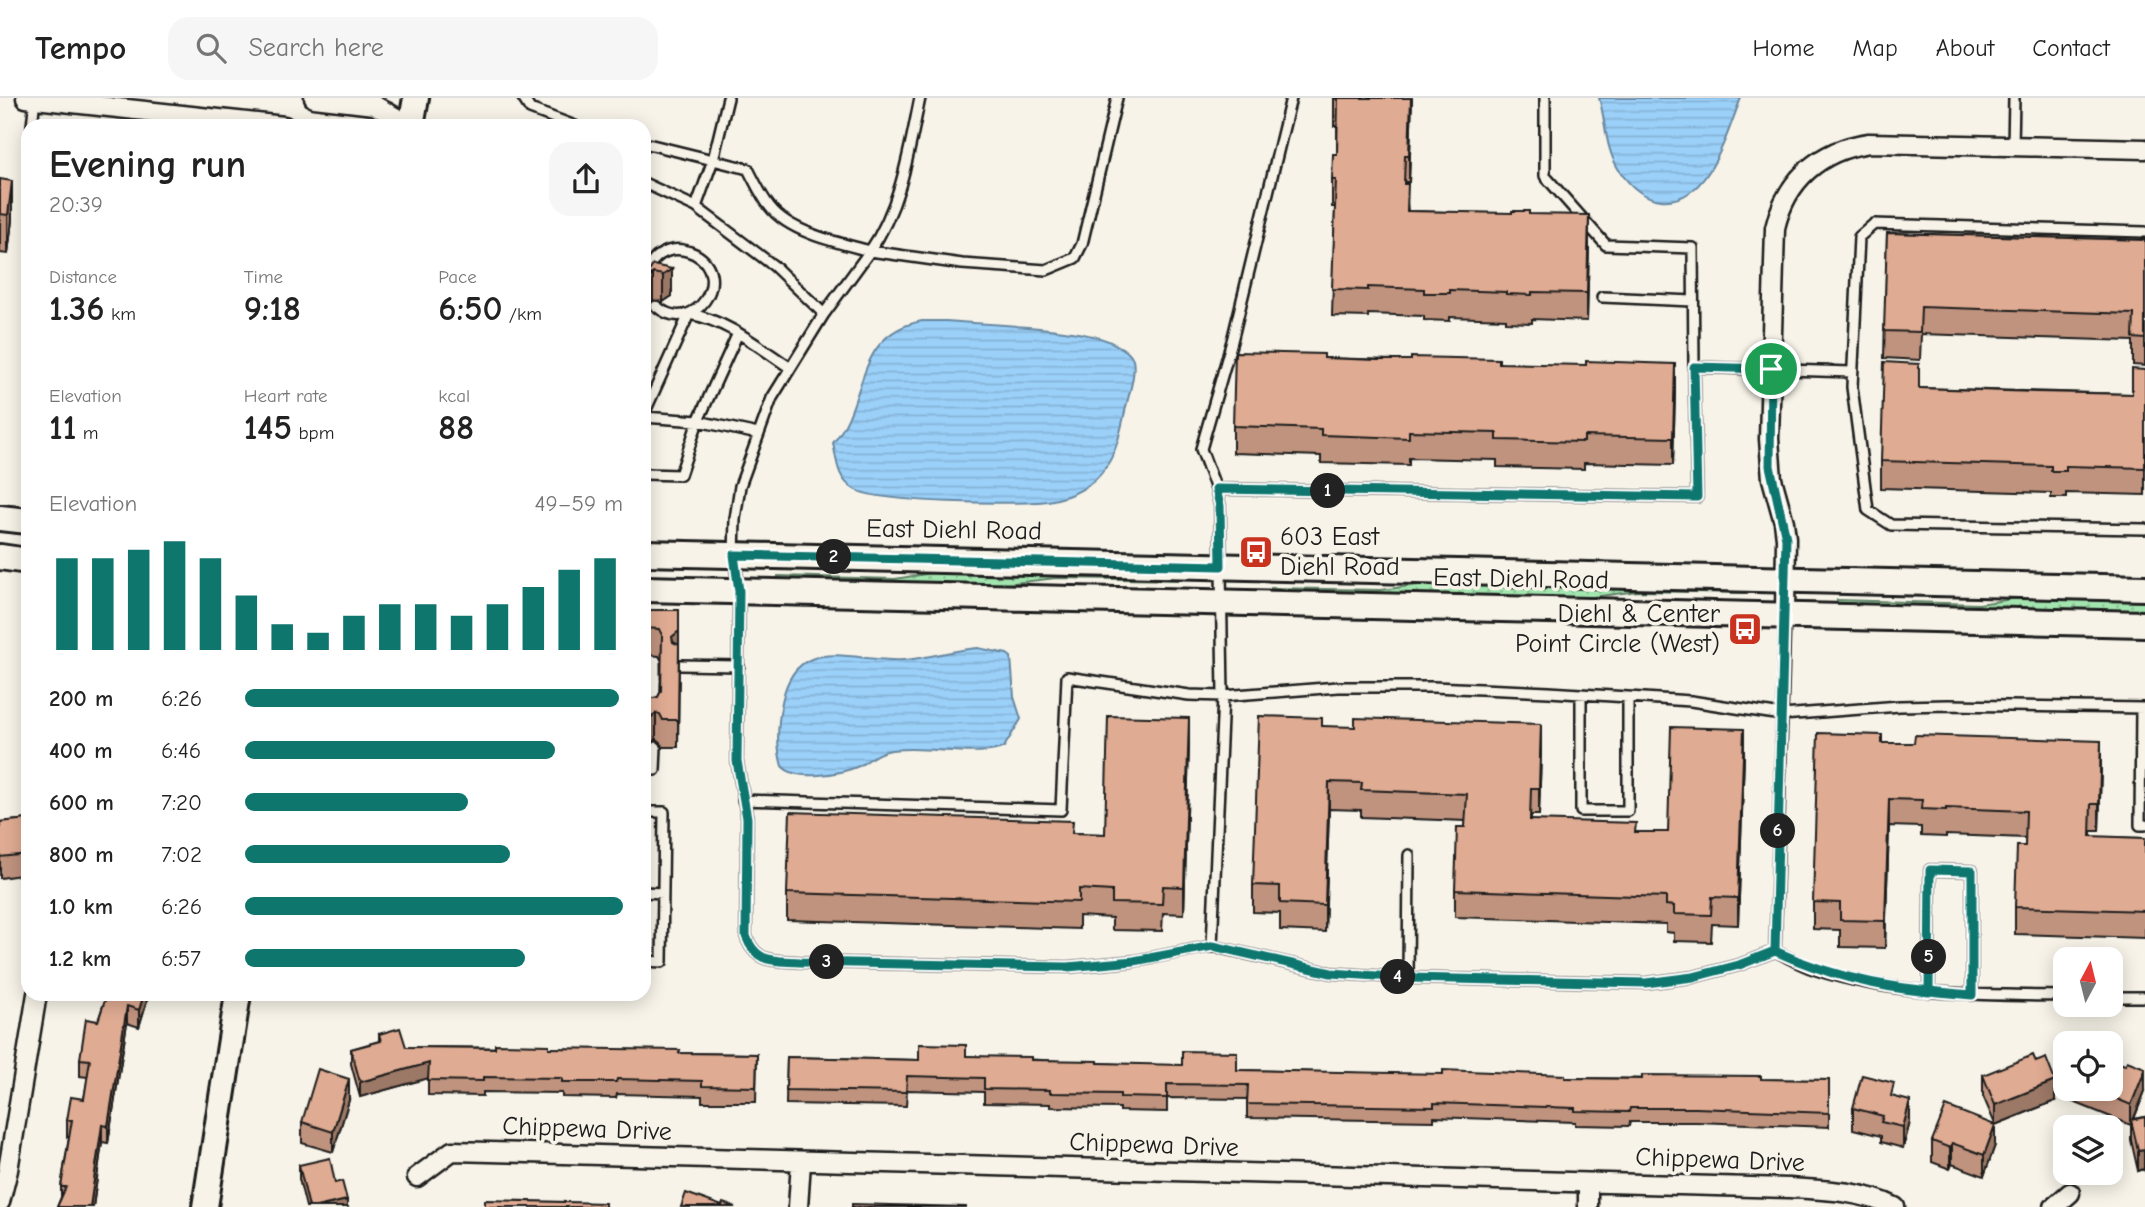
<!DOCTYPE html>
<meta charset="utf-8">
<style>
body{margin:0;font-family:"Comic Neue",sans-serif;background:#f6f6f6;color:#222;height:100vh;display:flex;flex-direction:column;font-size:26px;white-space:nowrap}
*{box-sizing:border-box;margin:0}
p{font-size:23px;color:#767676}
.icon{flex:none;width:38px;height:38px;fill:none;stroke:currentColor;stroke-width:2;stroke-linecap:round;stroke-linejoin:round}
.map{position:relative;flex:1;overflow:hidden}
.side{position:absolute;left:21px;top:21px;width:630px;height:882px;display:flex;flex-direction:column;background:#fff;border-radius:21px;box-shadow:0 4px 18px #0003}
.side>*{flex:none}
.needle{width:46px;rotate:7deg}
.tools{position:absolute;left:2053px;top:849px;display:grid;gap:14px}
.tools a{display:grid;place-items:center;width:70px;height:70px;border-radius:14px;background:#fff;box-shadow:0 4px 18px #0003;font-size:35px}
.pin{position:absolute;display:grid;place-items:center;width:60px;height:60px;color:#fff;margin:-30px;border:4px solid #fff;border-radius:50%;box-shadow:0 2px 7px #0007}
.km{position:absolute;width:35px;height:35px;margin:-18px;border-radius:50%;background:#222;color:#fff;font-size:19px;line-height:35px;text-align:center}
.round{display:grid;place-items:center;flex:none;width:74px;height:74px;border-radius:21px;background:#f6f6f6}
.headline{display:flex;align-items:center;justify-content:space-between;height:119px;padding:0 28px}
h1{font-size:38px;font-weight:600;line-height:52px}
.figures{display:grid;grid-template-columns:repeat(3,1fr);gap:10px;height:119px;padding:7px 28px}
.figures div{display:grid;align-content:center}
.figures b{font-size:35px;font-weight:600}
.figures small{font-size:19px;font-weight:400}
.figures p{font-size:19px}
.chart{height:196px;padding:14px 28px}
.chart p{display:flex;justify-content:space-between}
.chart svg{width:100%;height:126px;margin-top:7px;stroke:#0f766e;stroke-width:6}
ul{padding:0 28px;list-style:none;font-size:23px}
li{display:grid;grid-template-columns:112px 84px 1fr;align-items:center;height:52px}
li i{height:18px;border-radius:9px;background:#0f766e}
header{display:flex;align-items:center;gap:42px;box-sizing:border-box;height:98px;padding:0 35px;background:#fff;border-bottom:2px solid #e0e0e0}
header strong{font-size:33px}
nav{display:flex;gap:38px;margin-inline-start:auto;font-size:24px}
.search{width:490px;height:63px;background:#f6f6f6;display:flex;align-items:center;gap:18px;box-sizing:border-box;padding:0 24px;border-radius:21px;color:#767676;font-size:26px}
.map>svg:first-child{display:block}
</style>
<header>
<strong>Tempo</strong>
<div class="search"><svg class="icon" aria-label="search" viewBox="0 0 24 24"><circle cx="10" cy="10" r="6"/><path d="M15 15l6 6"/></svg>Search here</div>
<nav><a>Home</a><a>Map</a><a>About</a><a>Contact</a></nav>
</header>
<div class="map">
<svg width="2145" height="1109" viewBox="0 0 2145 1109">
<defs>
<pattern id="grass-dots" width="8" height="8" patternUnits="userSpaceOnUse" patternTransform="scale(1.75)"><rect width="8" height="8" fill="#a3e5af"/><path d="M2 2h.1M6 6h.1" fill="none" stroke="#8cc496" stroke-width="1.8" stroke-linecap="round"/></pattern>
<pattern id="water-rules" width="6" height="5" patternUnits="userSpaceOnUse" patternTransform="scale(1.75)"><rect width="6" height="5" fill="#9bd0f9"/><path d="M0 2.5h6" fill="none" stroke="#85b2d5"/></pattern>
</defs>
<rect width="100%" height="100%" fill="#f7f3e8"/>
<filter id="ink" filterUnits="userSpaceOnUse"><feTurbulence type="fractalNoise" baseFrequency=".0143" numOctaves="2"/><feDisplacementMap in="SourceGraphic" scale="14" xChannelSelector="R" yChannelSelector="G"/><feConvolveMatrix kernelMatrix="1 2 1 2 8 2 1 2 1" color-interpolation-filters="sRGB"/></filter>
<g filter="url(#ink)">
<path fill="url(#grass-dots)" stroke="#608066" stroke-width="2" d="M950,472L1180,477V482L1056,480L990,488L777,483L778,478L895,481Z
M1447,483L1744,490L1745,495L1638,493L1569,502L1270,494L1271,490L1381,492Z
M2039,497L2145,500V515L1837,508V502L1979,506Z"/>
<path fill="url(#water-rules)" stroke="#6888a1" stroke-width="2" d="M1599,0H1741C1727,34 1709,107 1661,102C1642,100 1629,87 1619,72C1605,51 1606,23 1599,0Z
M922,223H946C993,227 1042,228 1088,237C1100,239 1129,249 1133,262C1136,275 1129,296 1126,309C1120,335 1116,362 1096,381C1083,393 1065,400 1048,403C1019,407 876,405 854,391C837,381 837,363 833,345C869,303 853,236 922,223Z
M978,550L1007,556L1011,559L1014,599L1021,621L1004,649C982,661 917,646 887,653C875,655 869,663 859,668C841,676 796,684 782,668C776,649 778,624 782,604C796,533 853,565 904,562C929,560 953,552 978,550Z"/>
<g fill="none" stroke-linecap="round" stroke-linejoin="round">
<g stroke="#1c1c1c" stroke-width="14">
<path id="lane" d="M523,0L530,11L575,28
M728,0L713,62L748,71C755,84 761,98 770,109C790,135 840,145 870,153C901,108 909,53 920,0
M1117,0L1082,146L1075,160L1046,172L962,166L870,153L824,216L772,300L740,388L735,421L734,457L739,493L737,663L747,720L746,838C756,866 774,862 800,864L1068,869L1134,863L1212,848
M1545,0V78L1606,147L1693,150L1694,269
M32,28L35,0
M644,45L713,62L696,109
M2013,48L2014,0
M644,85L696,109L774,168L824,216
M2145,134L1874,126L1859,139L1852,289L1868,412L1891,427L2145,431
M645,181C648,168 655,157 668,153C677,150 686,152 695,156C735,178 694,241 656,208
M1602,199L1693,203
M644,316L689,216C726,222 758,248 789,269
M644,319L698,323L758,336
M644,376L680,377L698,323L738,235
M1216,391L1201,351L1232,243L1291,0
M1785,518L1775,853C1788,859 1801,867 1814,871C1895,898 1981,897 2065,898
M679,567L739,568
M1581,596V713H1628V599
M2141,610L2140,727H2145
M644,620H654L655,582
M644,672H655L656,649
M743,702L1061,712L1067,579L1189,597L1223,598L1338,589H1433L1549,594L1691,603L1782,617L1900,608L1948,607L2145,610
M644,714H664L662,864L644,863
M644,794L663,795
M1775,853L1739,867L1693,879L1646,885L1408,880L1331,875L1212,848L1223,598L1220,408L1216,391L1697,399L1694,269L1852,274
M1408,880L1409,757
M1929,894L1930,772L1972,773V897
M2110,899H2145"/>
</g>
<g stroke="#1c1c1c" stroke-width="23">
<path id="street" d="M26,0L284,28
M314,0L374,7L411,28
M1785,517L1786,440L1784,424L1772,381L1769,341L1775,130C1786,82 1820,52 1869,45L2145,51
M417,1079L452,1053L1790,1090C1826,1092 1862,1093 1895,1109
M0,1104L8,1072L37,896
M798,1109L801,1064
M1588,1109V1085
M2054,1109L2070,1095"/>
</g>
<g stroke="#1c1c1c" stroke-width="30">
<path id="secondary" d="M411,28L416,0
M0,420L28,423
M644,455L2145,490
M0,459L28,463
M644,491L2145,526
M205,1109L238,896"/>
</g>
<use href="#lane" stroke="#f7f3e8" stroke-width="9"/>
<use href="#street" stroke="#f7f3e8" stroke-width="18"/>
<use href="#secondary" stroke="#f7f3e8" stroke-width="24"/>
<g stroke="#1c1c1c" stroke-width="14" stroke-linecap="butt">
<path id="lane-bridge" d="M655,582V564"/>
</g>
<use href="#lane-bridge" stroke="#f7f3e8" stroke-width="9"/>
</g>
<path fill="#c0937e" stroke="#1c1c1c" stroke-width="2" fill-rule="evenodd" d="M1334,0H1412L1409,84H1405V86L1408,113L1529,116L1589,145L1587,223L1532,221V225L1506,224V221L1450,219V223L1424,222V218L1368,216V219L1332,218L1335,109H1332V82L1337,56V28H1334Z
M0,81L12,122L8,156L0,155Z
M1887,135L2145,142V268L2133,267V243L1921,236L1920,262L1884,260Z
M672,171V198L663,204L653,202L650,205V212L645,173Z
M1324,260L1499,265L1675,293L1673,367L1584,365V371L1497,369V362L1409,360V367L1321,365V358L1233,355V328Z
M2145,272V397L2066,395V400H2051V395L1881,390V363L1919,290L2132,296Z
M644,512L679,539L678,649H663L660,644L656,642L649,649L644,648ZM648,557L659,558L662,563L661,593L658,599L654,600H647Z
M1322,628L1541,653L1539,717H1531V722L1636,734H1668L1744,658L1738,827L1712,826L1711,844L1674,843V835L1666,834V826L1455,819V792L1466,723L1361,719V712L1329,711L1325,834L1280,832V815L1253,814V787Z
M1882,645L2101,670L2099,733H2091V739L2145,740V840L2015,836V809L2025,748L2026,740L1946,737V739L1921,738V729L1889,728L1885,850L1840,849V832L1813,831V804Z
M1189,647L1184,816L1163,815L1162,833L1112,832V820L1079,818V831L787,822V795L1073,735L1105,736Z
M28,721V776L0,780V724Z
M107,896H149L139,929L127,925L108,1045L102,1044L93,1109H57L61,1099V1089L69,1039H67V1022L84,1001L88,979L80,978V961L98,923Z
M379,936L406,949L549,950L679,955L757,956L756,1004H702V998L617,996L616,1000L562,999V995L483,994V998L428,997V980L360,999L351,966V951L379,943Z
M966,958L1237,972L1565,980L1829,982V1029L1696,1024H1630L1629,1028L1575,1027V1024L1434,1019V1023L1247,1020V1001L1167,1000V1014L1120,1013V1010L1050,1009V1006L984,1005V994L907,992L906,1008L786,1006L787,959L919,962Z
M1983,977L2055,1003L1995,1027V1047L1984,1078L1952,1066L1950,1071L1932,1064V1043L1995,1026L1983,998Z
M2071,990H2110L2145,993L2134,1021L2145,1019V1074L2144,1071L2138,1073L2131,1042V1027L2071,1003Z
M1894,999L1910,1024L1903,1050L1881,1044V1038L1853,1031V1010Z
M349,1002L333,1054L302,1045V1024Z
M299,1067L347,1109H306L299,1081Z"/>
<path fill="#9c7866" stroke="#1c1c1c" stroke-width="2" d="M1411,0H1412L1409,84V57Z
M12,83V122L8,156V117Z
M1589,117V145L1587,223V195Z
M672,171V198L663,204V177Z
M653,175V202L650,205V212L644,216V189Z
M1675,266V293L1673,367V340Z
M679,512V539L678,649V622L672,539Z
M656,615V642L649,649V621Z
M1189,620V647L1184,816V789Z
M1541,626V653L1539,717V690Z
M1744,631V658L1738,827V800Z
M2101,643V670L2099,733V706Z
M1329,684V711L1325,834V807Z
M1889,701V728L1885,850V823Z
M144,896H149L139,929V912Z
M127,908V925L108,1045V1028Z
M429,965V980L360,999V984Z
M2145,972V993L2132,1025L2131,1022V1027V1007Z
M349,981V1002L333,1054V1034Z
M2055,983V1003L1995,1027V1047L1984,1078V1057L1995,1027V1007Z
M1910,1003V1024L1903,1050V1029Z
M102,1027V1044L93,1109H90Z
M1952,1045V1066L1950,1071V1050Z
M2144,1051V1071L2138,1073V1052Z
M347,1102V1109H316Z"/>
<path fill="#dfab92" stroke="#1c1c1c" stroke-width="2" d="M1334,0H1411L1409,57H1405L1404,86H1408L1407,113L1512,115V113H1529V116L1589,117L1587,195L1532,194V197L1506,196V194L1450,192V195H1424V191L1368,189V192L1332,191L1336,82H1332L1333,56H1337L1338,1Z
M0,81L12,83L8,117L0,116Z
M1887,135L2145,142V241L2133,240L2134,216L1921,209L1920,234L1884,233Z
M653,167L672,171L663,177L653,175L649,179L650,185L644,189V172H650Z
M1235,254L1324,256V260L1377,262H1411V259L1499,261V265L1586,267V263L1675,266L1673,340L1584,338V344L1497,342V335L1409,333V340L1321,337V331L1233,328Z
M1884,264L1919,266V290L2036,294L2132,296V271L2145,272V370L2066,368V373H2051V368L1881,363Z
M644,512H679V533L672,539L673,544L679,547L678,622H663L660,616L656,615L649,621H644V599L654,600L658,599L661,593L662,537L659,531L644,530Z
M644,543L648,544L647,586H644Z
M1108,618L1189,620L1184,789L1163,788L1162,806L1112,805V793L1079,791V804L787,795L790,714L1073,723L1072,735L1105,736Z
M1259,618L1322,620V628L1355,629V620L1541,626L1539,690H1531L1530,722L1636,725L1635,734H1668L1671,629L1744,631L1738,800L1712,799L1711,817L1674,816V808L1666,807V799L1455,792L1457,729H1465L1467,696L1361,692L1362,685L1329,684L1325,807L1280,805V788L1253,787Z
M1818,635L1882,637V645H1914L1915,637L2101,643L2099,706H2091L2090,738L2145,740V813L2015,809L2017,748H2025L2026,713L1946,710V712L1921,711L1922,702L1889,701L1885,823L1840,822V805L1813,804Z
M28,721V756L0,759V724Z
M107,896H144L139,912L127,908L108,1028L102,1027L90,1109H57L66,1089H61L72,1022H67L71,999L84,1001L90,962L80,961L86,921L98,923Z
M400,930L406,949L495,950V946L549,947V950L680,952L679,955L757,956L756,989L702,988V983L617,981L616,984H562V980L483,979V983L428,982L429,965L360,984L351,951L381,943L379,936Z
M919,946L966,947V958L1031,959V962L1098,963V965L1182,967V953L1237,954V972L1443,976V972L1565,977V980L1642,981V977L1761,978V981L1829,982V1015L1696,1010H1630L1629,1014L1575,1013V1010L1434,1005V1009L1247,1006L1248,987L1167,986V1000L1120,999V996L1050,995V992L984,991V980L907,978L906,994L786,992L787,959L919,962Z
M2033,957L2036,964L2046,960L2055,983L1995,1007L1983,977Z
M2110,961L2125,967L2127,963L2145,970V972L2131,1007L2091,990H2110Z
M318,971L349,981L333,1034L302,1024Z
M1862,977L1894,985L1891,998L1910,1003L1903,1029L1881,1024L1883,1018L1853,1010Z
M1946,1008L1995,1027L1984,1057L1952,1045L1950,1050L1932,1043Z
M2145,1019V1053L2144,1051L2138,1052L2131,1022Z
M330,1060L335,1085L342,1083L347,1102L316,1109H309L299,1067Z
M686,1095L722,1108L723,1105L735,1109H681Z
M485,1102L605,1105V1109H485Z
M852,1106L967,1109H852Z"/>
</g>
<g fill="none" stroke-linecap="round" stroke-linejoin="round" filter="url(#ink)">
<g stroke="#fff" stroke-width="14">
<path id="route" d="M1771,271L1694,269L1697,399L1216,391L1220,408L1221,468L734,457L739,493L737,663L747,720L746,838C756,866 774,862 800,864L1068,869L1134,863L1213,848L1331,875L1408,880L1646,885L1693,879L1739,867L1775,853C1825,876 1874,889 1929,894L1930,772L1972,773V897C1899,891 1842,884 1775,853L1786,440L1770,368L1771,271"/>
</g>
<use href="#route" stroke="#0f766e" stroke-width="9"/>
</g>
<defs>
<g id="bus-square" transform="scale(1.75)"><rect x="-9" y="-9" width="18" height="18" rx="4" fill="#c8321e" stroke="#f7f3e8"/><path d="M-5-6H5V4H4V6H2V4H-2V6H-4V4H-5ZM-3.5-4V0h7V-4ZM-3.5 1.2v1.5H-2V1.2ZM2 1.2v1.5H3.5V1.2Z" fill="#fff"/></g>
</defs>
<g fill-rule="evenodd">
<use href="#bus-square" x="1256" y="454"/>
<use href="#bus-square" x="1745" y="531"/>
</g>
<g text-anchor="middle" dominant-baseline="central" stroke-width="7" stroke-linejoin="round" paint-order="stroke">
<g font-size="26" fill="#1c1c1c" stroke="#f7f3e8">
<text transform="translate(954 432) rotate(1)">East Diehl Road</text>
<text transform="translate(1521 481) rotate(1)">East Diehl Road</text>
<text transform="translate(587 1031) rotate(2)">Chippewa Drive</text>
<text transform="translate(1154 1047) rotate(2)">Chippewa Drive</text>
<text transform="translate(1720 1062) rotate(2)">Chippewa Drive</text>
</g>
<g font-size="26" fill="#1c1c1c" stroke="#f7f3e8" text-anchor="start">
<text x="1280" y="439">603 East<tspan x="1280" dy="30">Diehl Road</tspan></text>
<text x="1720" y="516" text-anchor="end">Diehl &amp; Center<tspan x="1720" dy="30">Point Circle (West)</tspan></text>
</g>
</g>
</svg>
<div class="tools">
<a><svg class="needle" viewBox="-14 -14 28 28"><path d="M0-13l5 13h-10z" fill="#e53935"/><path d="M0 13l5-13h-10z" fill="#767676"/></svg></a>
<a><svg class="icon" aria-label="locate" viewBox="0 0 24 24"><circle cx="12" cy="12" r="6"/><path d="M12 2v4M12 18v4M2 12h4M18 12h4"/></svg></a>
<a><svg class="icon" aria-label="layers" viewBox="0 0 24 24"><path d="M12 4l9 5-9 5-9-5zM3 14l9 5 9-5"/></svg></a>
</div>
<div class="pin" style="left:1771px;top:271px;background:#1e9e55"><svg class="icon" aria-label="arrive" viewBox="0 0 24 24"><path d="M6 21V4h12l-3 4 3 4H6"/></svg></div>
<b class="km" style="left:1328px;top:393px">1</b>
<b class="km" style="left:834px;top:459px">2</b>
<b class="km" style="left:827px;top:864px">3</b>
<b class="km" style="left:1398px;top:879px">4</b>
<b class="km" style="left:1929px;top:859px">5</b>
<b class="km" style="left:1778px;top:733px">6</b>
<section class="side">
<div class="headline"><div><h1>Evening run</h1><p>20:39</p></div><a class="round"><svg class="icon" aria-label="share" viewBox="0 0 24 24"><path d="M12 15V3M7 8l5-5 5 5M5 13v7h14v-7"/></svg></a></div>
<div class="figures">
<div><p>Distance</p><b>1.36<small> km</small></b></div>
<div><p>Time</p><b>9:18</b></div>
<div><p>Pace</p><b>6:50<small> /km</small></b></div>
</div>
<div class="figures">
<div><p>Elevation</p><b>11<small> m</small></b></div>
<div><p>Heart rate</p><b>145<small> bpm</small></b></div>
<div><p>kcal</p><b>88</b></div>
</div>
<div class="chart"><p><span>Elevation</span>49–59 m</p>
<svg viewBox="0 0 160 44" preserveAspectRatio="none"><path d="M5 44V12M15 44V12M25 44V9M35 44V6M45 44V12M55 44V25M65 44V35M75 44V38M85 44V32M95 44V28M105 44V28M115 44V32M125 44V28M135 44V22M145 44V16M155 44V12"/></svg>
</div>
<ul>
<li><b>200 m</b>6:26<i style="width:99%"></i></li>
<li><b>400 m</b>6:46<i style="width:82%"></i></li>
<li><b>600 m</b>7:20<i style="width:59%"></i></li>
<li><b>800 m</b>7:02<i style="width:70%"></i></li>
<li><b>1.0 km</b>6:26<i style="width:100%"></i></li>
<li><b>1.2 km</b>6:57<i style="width:74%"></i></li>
</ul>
</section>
</div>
